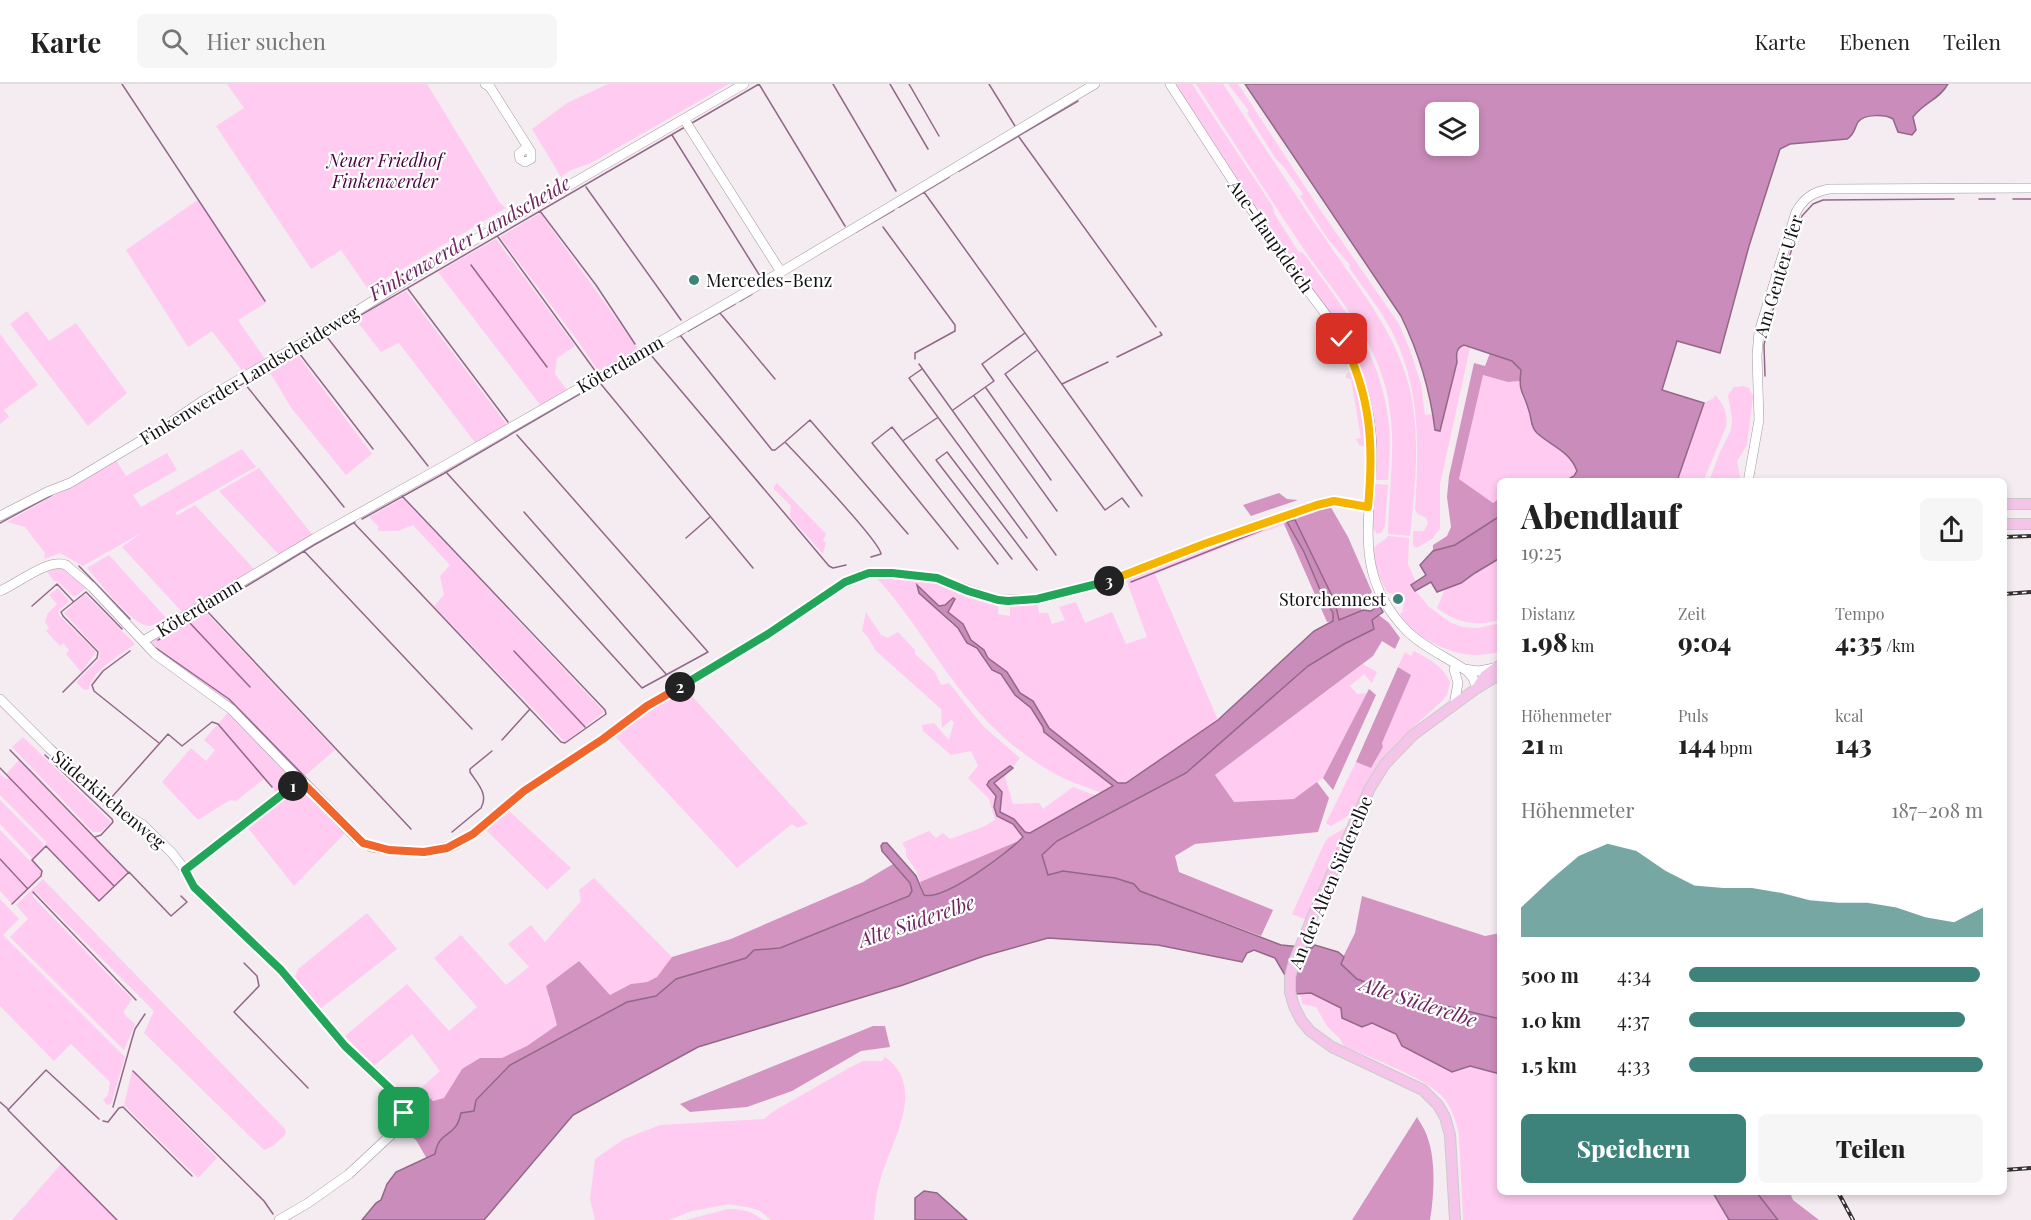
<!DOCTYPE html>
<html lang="de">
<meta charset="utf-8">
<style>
body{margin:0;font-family:"Playfair Display",serif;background:#f6f6f6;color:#222;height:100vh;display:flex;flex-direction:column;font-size:22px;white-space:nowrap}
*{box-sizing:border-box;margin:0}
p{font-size:20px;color:#767676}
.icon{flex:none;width:33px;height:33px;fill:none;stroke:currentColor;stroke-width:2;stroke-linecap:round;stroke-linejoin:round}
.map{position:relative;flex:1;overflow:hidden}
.drawer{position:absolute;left:1497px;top:394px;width:510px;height:717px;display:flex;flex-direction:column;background:#fff;border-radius:9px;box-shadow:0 3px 9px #0003}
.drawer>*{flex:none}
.controls{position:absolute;left:1425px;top:18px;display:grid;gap:12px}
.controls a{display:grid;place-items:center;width:54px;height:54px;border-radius:9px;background:#fff;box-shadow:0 3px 9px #0003;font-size:30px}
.pin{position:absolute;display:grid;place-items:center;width:51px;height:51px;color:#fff;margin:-26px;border-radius:12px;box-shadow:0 3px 9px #0006}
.km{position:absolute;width:30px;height:30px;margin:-15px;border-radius:50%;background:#222;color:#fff;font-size:16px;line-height:30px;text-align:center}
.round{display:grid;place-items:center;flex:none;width:63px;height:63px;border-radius:9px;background:#f6f6f6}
.head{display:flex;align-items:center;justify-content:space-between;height:102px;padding:0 24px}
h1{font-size:33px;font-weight:800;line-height:45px}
.metrics{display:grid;grid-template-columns:repeat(3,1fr);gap:9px;height:102px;padding:6px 24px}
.metrics div{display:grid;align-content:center}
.metrics b{font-size:26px;font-weight:800}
.metrics small{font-size:16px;font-weight:400}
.metrics p{font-size:16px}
.chart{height:168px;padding:12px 24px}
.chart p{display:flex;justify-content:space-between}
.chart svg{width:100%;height:108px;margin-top:6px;fill:#3d837c;opacity:.7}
.cta{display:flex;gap:12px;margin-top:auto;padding:12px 24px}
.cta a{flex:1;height:69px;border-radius:9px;background:#3d837c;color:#fff;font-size:24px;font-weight:800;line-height:69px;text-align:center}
.cta a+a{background:#f6f6f6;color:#222}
ul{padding:0 24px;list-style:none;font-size:20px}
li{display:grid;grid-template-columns:96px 72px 1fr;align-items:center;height:45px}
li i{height:15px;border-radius:8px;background:#3d837c}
header{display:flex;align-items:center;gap:36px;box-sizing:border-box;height:84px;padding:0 30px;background:#fff;border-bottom:2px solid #e0e0e0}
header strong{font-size:28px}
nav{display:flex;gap:33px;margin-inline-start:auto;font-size:21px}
.search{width:420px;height:54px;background:#f6f6f6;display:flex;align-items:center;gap:15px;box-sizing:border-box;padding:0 21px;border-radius:9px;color:#767676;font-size:22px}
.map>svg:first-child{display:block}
</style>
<header>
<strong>Karte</strong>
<div class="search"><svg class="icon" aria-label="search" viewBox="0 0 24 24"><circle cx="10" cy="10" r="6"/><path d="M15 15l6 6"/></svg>Hier suchen</div>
<nav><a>Karte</a><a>Ebenen</a><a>Teilen</a></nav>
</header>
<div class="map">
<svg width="2031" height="1136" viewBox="0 0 2031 1136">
<rect width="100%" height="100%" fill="#f4ecf1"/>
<path fill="#ffcbf0" d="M227,0H427L500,119L506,124L368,205L341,166L311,185L216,42L244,24Z
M608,0H729L591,79L571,86L561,93L532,45L567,19Z
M1174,0H1192L1273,123L1274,129L1298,167L1304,170C1344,225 1382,269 1389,341C1391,359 1389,378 1388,396H1376L1377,382L1375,381L1364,297L1284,169Z
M1196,0H1223C1257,51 1289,102 1324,153C1356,201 1394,244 1409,302C1421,351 1415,402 1410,452L1388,450C1389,401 1398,353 1386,305C1372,248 1332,207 1301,161C1265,107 1231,54 1196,0Z
M1228,0H1238L1317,121L1399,240L1410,266L1421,300L1425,331L1433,330L1435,346L1441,347L1457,278L1456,269L1462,261L1470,264L1440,400V444L1433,454L1417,464L1413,462V447H1424L1428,439L1426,434L1418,430L1415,426C1419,361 1421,300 1389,242C1378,222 1363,204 1350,185L1349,180L1328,155L1300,112L1303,110L1283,82L1276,75L1247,29L1249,27Z
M199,115L266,219L238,236L265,275L243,288L212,247L188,263L126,166Z
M540,129L638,265L608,283L606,282L603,283V286L599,288L578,257L500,153Z
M496,155L575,262L557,274L555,290L567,306L541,322L438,188Z
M406,207L508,342L477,361L399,259L381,268L356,236L383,219Z
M27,227L49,257L76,239L127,309L88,342L10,240Z
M0,250L38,301L4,326L9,333L0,340Z
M297,270L372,370L346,391L292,325L269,287Z
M1351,287C1361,302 1371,346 1366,363L1359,361L1356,355L1361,354L1351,295L1346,294V291Z
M1483,290L1508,298L1520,297L1521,311L1529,325L1536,348L1564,368L1575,381L1577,387C1568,403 1518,397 1500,398V414L1493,419L1459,395Z
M1743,302L1749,304L1753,312L1747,361L1737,377L1741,397H1709L1720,368L1731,346L1732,334L1728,311L1734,303Z
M1715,311C1724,321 1728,329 1726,343L1705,393L1702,397L1677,398L1704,319L1714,314Z
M242,365L256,383L175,429L178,431L195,421L254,485L182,528L122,463L141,449L83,482L60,469L44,475L45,469L25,443L7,438L116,376L126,392L167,369L177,386L133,411L141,423Z
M259,384L315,454L282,474L219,407Z
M777,399L826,450L823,457L826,459L823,470L790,433L791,422L773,404Z
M1375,400L1388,401L1385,442L1381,449L1377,450L1372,443Z
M403,414L604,628L565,658L434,522L444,511L440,492L450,481L413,441L398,447H379L377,445L379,443L369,433Z
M1309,427L1295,436L1155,490L1218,636L1126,699H1117L1049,644L1033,617L1020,609L1007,588L988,574L984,566L971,556L963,540L948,528L954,515L953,514L945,521L939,522L917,501L950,539L958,544L967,559L977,564L991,586L1001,590L1015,611L1031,624L1044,643V648L1113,702L1102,709C1089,704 1076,700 1063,694C1029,677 995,649 971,619C936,578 911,530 874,491L912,496H935L998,519V530L1010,532V521L1037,518L1039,529H1048L1052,540L1065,536L1059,523L1076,518L1085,539L1112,528L1126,560L1147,553L1126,495L1146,485Z
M1388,452L1409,454L1408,480L1416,498L1411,501L1429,523L1451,539L1463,543L1478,544L1500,539V568C1491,570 1481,571 1472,571C1449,570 1410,551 1400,530L1411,523L1402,528L1404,520L1397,509L1394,511L1387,508C1382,499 1370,474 1374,465C1376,459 1384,458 1388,452Z
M109,471L168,536C162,538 155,541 149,542C132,542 99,497 87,484Z
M1500,474V535C1479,544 1454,538 1437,524L1446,503L1461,499L1475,489Z
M56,483L63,485L86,504L74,513L57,497H54L47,488Z
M58,504L69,517L58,527L59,531L96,568L81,588L66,570L69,566L63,559L60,562L46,547L49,544L45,538L48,529L57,520L49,511Z
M84,511H86L135,560C122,570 89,588 89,606L83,605L76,598L99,575L100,568L64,529Z
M200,522L335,666L300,696L348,746L294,802L244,739L279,712L265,694L236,717L230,716L198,736L162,698L191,664L206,677L215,666L204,656L231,625L143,557Z
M866,528L881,551L888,554L898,548L915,566V570L935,588L941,601L949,599L983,642L1020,674L1005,693L1013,720L1039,719L1043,725L1073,703L1097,712L1023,752L1017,759L1015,758L920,798L916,786L906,772V765L902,759L929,747L936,754L943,749L950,755L983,743L995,736L989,715L968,694L978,682L971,667L951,671L923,647L922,641L934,639L949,656L954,638L951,636L942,644L941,625L875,566L868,553L862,547Z
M1414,567C1429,575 1443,582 1450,598L1447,611L1441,618L1398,657L1384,673L1356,727L1331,742L1326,739L1330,731L1356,678L1371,684L1383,663L1382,659L1410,591L1398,583L1405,568L1411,572Z
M1363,580L1377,588L1372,599L1364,590L1350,602L1357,610L1367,609L1323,694L1294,715L1233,718L1215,691Z
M682,601L808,740L797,744L792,740L737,784L612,649Z
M23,653L109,736L111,738L101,748H93L12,663Z
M19,676L129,788L99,817L46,762V758L0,711V690L6,695L9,694L6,690Z
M0,716L43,759L44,764L33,775L42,787L41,792L29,804L0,774V746L30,777L32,774L0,740Z
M507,725L571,784L547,806L484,744Z
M1350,741L1307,836L1292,830L1324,760L1328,754Z
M0,775L28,805L12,820L0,807Z
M594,794L672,873L658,893L647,898L631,900L610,911L578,877L548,912L557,941L527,962L502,975L493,974L462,985L444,1014L433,1017L420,1005L440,987L412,950L374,982L345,952L407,900L449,947L477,923L434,874L461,851L506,901L529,883L508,860L531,841L545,858L581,817L579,806Z
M43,795L285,1045L286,1050L273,1062L264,1066L144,949L154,927L35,808L32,812L132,915L124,927V930L135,940L124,966L10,853L28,835L16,821Z
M0,815L19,835L3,851L125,973L111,1020L107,1021L103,1016L108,1011L110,998L71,960L54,977L0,922Z
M367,829L397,865L320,925L295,893L298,885Z
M1300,909H1311L1341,924L1343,934L1362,943L1372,939L1397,950L1402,962L1500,990V1108L1713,1109L1729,1136H1463L1459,1050C1456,1037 1451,1021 1441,1011C1424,994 1369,973 1344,962L1340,955L1327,942L1316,923L1302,920Z
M885,973C926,1002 894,1053 882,1090C877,1105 875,1120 874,1136H771L760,1127L751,1124L730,1120L692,1127L669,1136H595L590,1115L595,1075L624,1055L660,1041L764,1035L774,1027L849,984L863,977H882Z
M132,987L217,1074L198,1094L124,1021Z
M62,1079L117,1136H12Z
M728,1125C742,1125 752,1127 763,1136H686Z"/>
<path fill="#d394c2" d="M1490,269C1498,272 1519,276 1521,286C1521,287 1520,296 1520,297L1508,298L1483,291L1459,395L1493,419L1500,414V432L1455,461L1433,467V461L1447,452L1451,443L1447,413L1449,392L1474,279L1485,282Z
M1279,409L1287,415L1298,416L1251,432L1243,421Z
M1329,420L1348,453L1372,508L1361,519V527L1339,536L1335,518L1295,436L1309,427Z
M1287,438L1304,468L1321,508L1334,529V537L1327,538L1284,440Z
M1376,532H1380L1389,539L1400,554L1395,565L1382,557L1373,572L1215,691L1234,718L1294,715L1317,698L1329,714L1318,748L1195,760L1175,772L1179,788L1273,826L1261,852L1140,807L1134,800L1115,794L1063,787L1048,791L1042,771L1057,757L1186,689L1308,582L1344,560L1373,545L1372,537Z
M1398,583L1411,591L1382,659L1383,663L1371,684L1356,678Z
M1369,605L1376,611L1333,706L1323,694Z
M1016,758L1017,759C1001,773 944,817 924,811L920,798Z
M893,780L910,799L912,807L909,812L779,864L754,866L746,874L676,895L656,912L627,918L510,981L476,1016L474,1027L437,1060L435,1070L427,1075L416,1056L401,1045L408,1032V1015L420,1005L433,1017L444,1014L462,985L480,974H502L527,962L557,941L546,902L579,877L610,911L631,900L647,898L657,893L672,873L731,855L863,798Z
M1362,812L1485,852L1500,849V935L1397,910L1357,895L1340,879L1355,849Z
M873,942H885L890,963L861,967L792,1007L747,1023L690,1028L680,1020Z
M1417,1033C1421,1040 1426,1047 1428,1055C1436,1078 1434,1112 1430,1136H1352Z
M1757,1109H1790L1793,1116L1819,1136H1778Z"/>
<path fill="#ca8cba" stroke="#936788" stroke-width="1.5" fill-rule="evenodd" d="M1245,0H1948C1940,15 1923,19 1913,33L1916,46L1912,51L1898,48L1893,35C1885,30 1864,30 1858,38C1854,45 1855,50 1847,55L1790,60L1780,65L1749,162L1720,269L1677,257L1662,306L1704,319L1677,397L1563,398L1574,392L1577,387C1570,367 1551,362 1537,349C1530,342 1532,335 1529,327C1524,308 1518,310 1521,286L1512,277L1464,261C1456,264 1456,270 1457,278L1440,347L1435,346C1430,305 1419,269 1401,232ZM1436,28H1468V62H1436Z
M1500,432V474L1475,489L1461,499L1437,508L1431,498L1415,507L1411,501L1426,491L1420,481L1433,467L1455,461Z
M1292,436H1295L1335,518L1339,536L1363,526L1371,527L1379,521L1383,528L1372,536L1374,545L1344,560L1308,582L1186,689L1057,757L1042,771L1048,791L1063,787L1115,794L1134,800L1140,807L1281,861L1312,864L1315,861L1338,868L1344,873L1341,880L1357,895L1397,910L1500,935V990L1470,982L1452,988L1402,962L1396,950L1372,939L1362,943L1342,934L1341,924L1311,909L1296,910L1275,874L1254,866L1247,869L1242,878L1158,861L1048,854L984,872L903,901L698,963L573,1031L484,1136H362L376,1119L381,1116L387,1100L396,1088L435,1070C439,1045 456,1055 461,1029L474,1027L476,1016L510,981L627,918L656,912L676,895L746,874L754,866L780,864L909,812L912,807L910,799L882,767L881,762L883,759H887L916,792L924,811C944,817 1009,768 1023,753L1013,740L997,732L994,723L996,712L987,701L989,697L1010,682L1013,684L994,699L1002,708L1000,728L1014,735L1025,748L1030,749L1113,702L1044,648L1043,643L1031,624L1015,611L1001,590L992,586L977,564L967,559L958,544L919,509L917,501L939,522L945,521L953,514L955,515L948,528L963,540L971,556L984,566L988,574L1007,588L1020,609L1033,617L1049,644L1118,699H1126L1218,636L1314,547L1333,537V529L1321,508L1304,468L1287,438Z
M924,1107L937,1109L967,1136H915V1114Z
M1713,1109H1757L1778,1136H1729Z"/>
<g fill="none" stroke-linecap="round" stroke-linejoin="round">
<path stroke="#936788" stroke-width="1.5" d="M122,0L265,217
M759,0L845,142
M833,0L896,107
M890,0L928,65
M909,0L939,52
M989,0L1015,42
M692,39L759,0
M672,51L760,192
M1019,53L1156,243
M959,87L1078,17
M586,103L681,236
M924,108L1142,412
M1979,115H1995
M2013,115H2031
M899,123L949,93
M540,127L596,201L635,260
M883,143L955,241V247L915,269V275
M856,148L894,126
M498,153L596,288
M471,181L547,283
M408,205L508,338
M740,217L752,210
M720,229L775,295
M688,247L735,220
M680,251L772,366H775L785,358C799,373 880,457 881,470L871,473
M327,253L428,382
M677,253L684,249
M1036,267L1005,290L1105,426L1122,414L1129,423
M299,269L373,365
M650,270L829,482L833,484L846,481
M1117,273L1162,251L1160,248
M919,280L1056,471
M922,285L909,294L1027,454
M1765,292L1764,261L1768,242L1802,132L1813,120L1823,116L1954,115
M600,299L753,484
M245,300L344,423
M1062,300L1108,278
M986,304L1051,396
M974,312L1057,427
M953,326L994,297L982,280L1025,249
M194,328L685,43
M904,356L937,334
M786,357L810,336L908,450
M446,388L642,604L708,568L517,351
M524,428L666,590
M362,435L443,390L655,266
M0,439L52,411
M354,439L561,658L565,659L606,630L605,626L402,412
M686,454L710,433
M958,465L872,359L892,343L998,480
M304,467L472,645
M1012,475L936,376L947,368L1037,486
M79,482L130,535
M1131,498L1262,446
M32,522L57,500L73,517
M206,526L411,745
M189,538L250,603
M158,556L314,461L355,438
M156,564L229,615L352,741
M130,567L103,587L92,601L94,607L159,659
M514,567L585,643
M63,608L97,574L98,568L63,532L61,528L86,508L122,545
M502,656L530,625
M10,666L128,788
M45,671L112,735L113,738L101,751L95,753
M0,684L114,802
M111,714L168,650L182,662L212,638L218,640L272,703
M452,748L481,724C489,710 477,699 470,688V685L492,667
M0,775L27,804
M33,808L136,916
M12,820L41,792L42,787L32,776L46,762L99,817L129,788L171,832L187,818L181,812
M244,879L257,892L259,902L234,928L308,1004
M133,987L264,1117L273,1130
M0,1018L8,1025
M113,1023L132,955L135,945L145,930
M99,1035L46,986L8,1026L117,1136
M103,1037L108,1038L119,1024L123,1023L192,1092"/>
<g stroke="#9f989d" stroke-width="10">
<path id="minor" d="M485,0L490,3L531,68V75L525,78L520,75L519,70L527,63
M1170,0C1207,57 1244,115 1282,172C1304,204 1332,233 1349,269C1363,299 1371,333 1372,366C1372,435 1351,490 1407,547C1424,564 1447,573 1467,587L1473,594L1477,604
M684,35L781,188
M1748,398L1759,336L1757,271L1759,248L1796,128C1804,114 1813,108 1829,105L2031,104
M0,432L47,408L70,399L167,341L204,316L352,230L416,190L744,0
M0,507C17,500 48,474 66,481L92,503L155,570L231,625L356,754L371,763L389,766L424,768L455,761L473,750L524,707L612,649L647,622L768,550L821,513L857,493L875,488L931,493L998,516L1037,515L1113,496L1204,460L1317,421L1334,417L1368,423
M143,557L315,454L444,382L781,188L1095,0
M1464,585L1479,587L1494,584
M0,615L49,664L115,725L142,740L172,769L182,782L194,803L281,886L345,962L403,1018V1033L392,1050L349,1090L308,1119L279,1136
M1454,621L1458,599L1454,585
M185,786L300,696"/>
</g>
<g stroke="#cbcacb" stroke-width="12">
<path id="major" d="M2004,420H2031
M2004,440H2031
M1477,604L1485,592L1500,581
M1455,1136L1450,1051L1445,1033L1438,1021L1423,1006L1332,963L1310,947L1301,936L1294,922L1290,908V893L1294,878L1312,834L1370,704L1385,680L1413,651L1477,604L1500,590"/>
</g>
<use href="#minor" stroke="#fff" stroke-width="9"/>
<use href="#major" stroke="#f5c5e9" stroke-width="10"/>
<g stroke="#353234" stroke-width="4">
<path id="rail" d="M2004,453L2031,452
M2004,510L2031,508
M2004,1086L2031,1084
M1838,1108L1853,1136"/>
</g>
<use href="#rail" stroke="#fff" stroke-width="1.5" stroke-dasharray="4.5" stroke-linecap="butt"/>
</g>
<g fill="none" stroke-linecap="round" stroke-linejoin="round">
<g stroke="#fff" stroke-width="12">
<path id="split-1" d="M293,702L185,786L194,803L281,886L345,962L399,1013L403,1018L404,1029"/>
</g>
<g stroke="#fff" stroke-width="12">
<path id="split-2" d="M293,702L300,696L363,759L389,766L424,768L447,764L473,750L524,707L603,655L647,622L680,603"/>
</g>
<g stroke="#fff" stroke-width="12">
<path id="split-3" d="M680,603L768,550L845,498L869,489H892L937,494L968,507L998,516L1008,517L1037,515L1109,497"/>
</g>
<g stroke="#fff" stroke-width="12">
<path id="split-4" d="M1109,497L1204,460L1317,421L1334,417L1368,423C1374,361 1371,311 1342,255"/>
</g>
<use href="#split-1" stroke="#22a559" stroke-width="8"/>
<use href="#split-2" stroke="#f0652b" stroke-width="8"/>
<use href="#split-3" stroke="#22a559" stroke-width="8"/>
<use href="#split-4" stroke="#f5b400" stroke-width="8"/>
</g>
<g fill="#3d837c" stroke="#fff" stroke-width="2">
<circle cx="694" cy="196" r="6"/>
<circle cx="1398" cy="515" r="6"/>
</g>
<g text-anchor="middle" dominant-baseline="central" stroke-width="4.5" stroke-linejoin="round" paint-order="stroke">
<g font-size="18" font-style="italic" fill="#4c0040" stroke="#fff">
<text x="385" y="76">Neuer Friedhof<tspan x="385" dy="21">Finkenwerder</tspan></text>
</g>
<g font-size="18" fill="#121012" stroke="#fff">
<text transform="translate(1271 152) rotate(55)">Aue-Hauptdeich</text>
<text transform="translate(1778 192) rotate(-73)">Am Genter Ufer</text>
<text transform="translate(620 280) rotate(-30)">Köterdamm</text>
<text transform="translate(249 291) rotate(-31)">Finkenwerder Landscheideweg</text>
<text transform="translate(199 523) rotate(-31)">Köterdamm</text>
<text transform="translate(109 715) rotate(40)">Süderkirchenweg</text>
<text transform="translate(1330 798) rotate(-67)">An der Alten Süderelbe</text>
</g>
<g font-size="18" fill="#121012" stroke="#fff" text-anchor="start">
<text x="706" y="196">Mercedes-Benz</text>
<text x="1386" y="515" text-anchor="end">Storchennest</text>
</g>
<g font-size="20" font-style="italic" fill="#6e245f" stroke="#fff">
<text transform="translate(469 153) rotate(-30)">Finkenwerder Landscheide</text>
<text transform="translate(916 836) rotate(-19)">Alte Süderelbe</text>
<text transform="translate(1419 917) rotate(18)">Alte Süderelbe</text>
</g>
</g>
</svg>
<div class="controls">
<a><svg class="icon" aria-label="layers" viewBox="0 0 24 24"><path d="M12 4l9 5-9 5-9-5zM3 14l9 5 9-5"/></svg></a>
</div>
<div class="pin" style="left:404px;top:1029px;background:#1e9e55"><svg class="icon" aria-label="arrive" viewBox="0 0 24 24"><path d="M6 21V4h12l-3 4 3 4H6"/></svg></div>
<div class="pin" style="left:1342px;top:255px;background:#d93025"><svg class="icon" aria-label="check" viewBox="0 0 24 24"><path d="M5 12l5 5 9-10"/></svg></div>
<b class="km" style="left:293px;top:702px">1</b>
<b class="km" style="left:680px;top:603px">2</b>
<b class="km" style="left:1109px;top:497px">3</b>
<section class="drawer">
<div class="head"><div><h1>Abendlauf</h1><p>19:25</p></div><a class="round"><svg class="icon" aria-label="share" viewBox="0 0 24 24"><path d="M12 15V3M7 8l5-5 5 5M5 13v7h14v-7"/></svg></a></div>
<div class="metrics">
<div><p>Distanz</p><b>1.98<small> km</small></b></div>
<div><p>Zeit</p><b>9:04</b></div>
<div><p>Tempo</p><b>4:35<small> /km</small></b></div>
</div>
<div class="metrics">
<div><p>Höhenmeter</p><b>21<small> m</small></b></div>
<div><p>Puls</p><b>144<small> bpm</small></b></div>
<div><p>kcal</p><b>143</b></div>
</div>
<div class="chart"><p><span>Höhenmeter</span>187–208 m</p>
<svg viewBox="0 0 160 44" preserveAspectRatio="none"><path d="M0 44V32L10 21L20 11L30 6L40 9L50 17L60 23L70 24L80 24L90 26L100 29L110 30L120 30L130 32L140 36L150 38L160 32V44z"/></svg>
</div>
<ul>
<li><b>500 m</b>4:34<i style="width:99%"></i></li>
<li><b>1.0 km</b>4:37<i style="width:94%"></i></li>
<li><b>1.5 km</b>4:33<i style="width:100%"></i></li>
</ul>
<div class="cta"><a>Speichern</a><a>Teilen</a></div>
</section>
</div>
